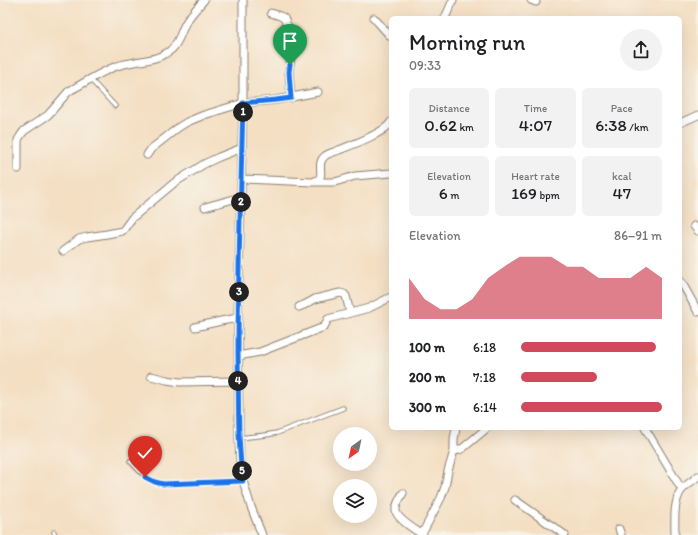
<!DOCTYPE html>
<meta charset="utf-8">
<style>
body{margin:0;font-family:Itim,sans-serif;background:#f2f2f2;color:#202124;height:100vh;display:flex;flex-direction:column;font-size:15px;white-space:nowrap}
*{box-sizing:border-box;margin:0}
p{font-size:13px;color:#757577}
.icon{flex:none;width:22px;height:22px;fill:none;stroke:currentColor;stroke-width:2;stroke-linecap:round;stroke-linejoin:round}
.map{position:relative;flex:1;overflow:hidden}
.sheet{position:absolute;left:389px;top:16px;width:293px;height:414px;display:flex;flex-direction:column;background:#fff;border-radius:6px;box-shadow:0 4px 16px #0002}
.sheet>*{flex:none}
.needle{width:26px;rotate:213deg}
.tools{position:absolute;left:333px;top:427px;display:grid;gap:8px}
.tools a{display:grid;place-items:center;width:44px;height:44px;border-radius:50%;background:#fff;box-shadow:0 4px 16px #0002;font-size:20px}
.pin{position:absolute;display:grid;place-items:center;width:34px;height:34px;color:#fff;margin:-41px -17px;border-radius:50% 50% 50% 0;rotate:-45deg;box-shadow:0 0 4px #0007}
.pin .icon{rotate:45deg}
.km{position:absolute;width:20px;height:20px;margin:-10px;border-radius:50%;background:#222;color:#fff;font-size:11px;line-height:20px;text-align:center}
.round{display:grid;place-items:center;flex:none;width:42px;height:42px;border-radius:21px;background:#f2f2f2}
.head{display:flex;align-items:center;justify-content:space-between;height:68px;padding:0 20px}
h1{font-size:22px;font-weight:600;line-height:30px}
.figures{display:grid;grid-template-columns:repeat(3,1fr);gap:6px;height:68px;padding:4px 20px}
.figures div{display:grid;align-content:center;border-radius:6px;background:#f2f2f2;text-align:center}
.figures b{font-size:17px;font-weight:600}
.figures small{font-size:11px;font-weight:400}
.figures p{font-size:11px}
.chart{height:112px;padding:8px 20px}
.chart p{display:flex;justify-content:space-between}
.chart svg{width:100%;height:72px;margin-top:4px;fill:#d1495b;opacity:.7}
ul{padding:0 20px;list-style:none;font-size:13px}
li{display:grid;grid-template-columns:64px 48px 1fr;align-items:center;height:30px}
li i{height:10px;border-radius:5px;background:#d1495b}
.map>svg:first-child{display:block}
</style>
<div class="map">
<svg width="698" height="535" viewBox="0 0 698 535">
<rect width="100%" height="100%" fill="#f7f3e8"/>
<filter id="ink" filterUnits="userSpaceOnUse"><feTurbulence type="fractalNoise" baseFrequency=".025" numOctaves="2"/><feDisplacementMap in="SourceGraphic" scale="8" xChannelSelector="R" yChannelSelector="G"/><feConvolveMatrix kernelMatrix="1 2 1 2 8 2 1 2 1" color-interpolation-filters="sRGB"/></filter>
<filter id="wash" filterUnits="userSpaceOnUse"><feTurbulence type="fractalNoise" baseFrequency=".012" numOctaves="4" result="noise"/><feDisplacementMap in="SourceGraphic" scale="16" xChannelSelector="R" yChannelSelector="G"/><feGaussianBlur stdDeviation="0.9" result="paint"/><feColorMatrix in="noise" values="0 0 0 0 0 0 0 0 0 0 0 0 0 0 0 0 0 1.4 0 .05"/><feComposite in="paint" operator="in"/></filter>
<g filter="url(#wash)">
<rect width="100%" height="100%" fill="#f4dfc3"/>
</g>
<g filter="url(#ink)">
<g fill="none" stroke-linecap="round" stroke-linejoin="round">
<g stroke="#887e70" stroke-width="5.5">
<path id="service" d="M91,80L115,106
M239,438L266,435L277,433L343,408
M130,461C141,473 146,480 163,484L243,481
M54,532L55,535"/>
</g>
<g stroke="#887e70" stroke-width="9">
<path id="minor" d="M243,0V103L238,318L239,438L240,460L243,481L251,507L262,535
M531,0L536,2
M271,13L280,16L284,18L291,34L292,49L289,72L291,98
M374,18L391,37
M445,18L453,0
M680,123L698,115
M147,155L151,149L179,127L187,122L204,115L243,103L276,100L318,92
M18,169V140L21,135L24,131L48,115L68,92L71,90C86,82 102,71 117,66C135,60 158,62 172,49C179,42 181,32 185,24C190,15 197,8 204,0
M241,179L313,182C314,181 318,180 319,179C324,174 316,163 325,156C328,153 335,152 339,150C352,145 385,133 391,122
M314,182H335L355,176L391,173
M205,207L241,197
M694,226L698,231
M63,251L79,239L87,237L107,234L122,231L124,229L132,218L174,183L204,164L219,157L242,148
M680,281L682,283L698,312
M299,307L306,304L315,299L340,293L344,294L346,296L350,313
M195,327L221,321L238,318
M238,356L260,352L324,327L328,319L369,308L391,297
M151,376L167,380L180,382L238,381
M645,428L682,490
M454,451L459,450L463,448L487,428
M403,493C400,498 395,506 396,511C397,519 417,531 423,535
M515,500L565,535
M619,529L621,535
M422,534L441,498L445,487L448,471L454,451V439L456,428
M675,535C675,521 673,503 681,491C685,485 693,481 698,476"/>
</g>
<use href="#service" stroke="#fff" stroke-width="3.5"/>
<use href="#minor" stroke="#fff" stroke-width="7"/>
</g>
</g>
<g fill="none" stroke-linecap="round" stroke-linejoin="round" filter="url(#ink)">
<g stroke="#fff" stroke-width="8">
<path id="route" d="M145,477L155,482L163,484L243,481C237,439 239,397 238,354C238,271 241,187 243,103L276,100L291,98L289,72L290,65"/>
</g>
<use href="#route" stroke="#1a73e8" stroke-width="5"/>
</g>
</svg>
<div class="tools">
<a><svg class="needle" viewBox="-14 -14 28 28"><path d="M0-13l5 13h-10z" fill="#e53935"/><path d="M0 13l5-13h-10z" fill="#757577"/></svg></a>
<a><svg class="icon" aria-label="layers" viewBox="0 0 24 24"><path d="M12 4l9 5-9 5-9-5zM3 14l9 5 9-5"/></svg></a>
</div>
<div class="pin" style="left:290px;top:65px;background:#1e9e55"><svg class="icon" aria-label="arrive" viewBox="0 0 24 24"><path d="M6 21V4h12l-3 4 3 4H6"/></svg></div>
<div class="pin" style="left:145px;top:477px;background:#d93025"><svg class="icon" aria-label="check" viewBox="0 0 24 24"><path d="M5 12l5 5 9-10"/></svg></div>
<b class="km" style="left:243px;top:112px">1</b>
<b class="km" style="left:241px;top:202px">2</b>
<b class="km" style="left:239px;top:292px">3</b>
<b class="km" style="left:238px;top:381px">4</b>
<b class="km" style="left:242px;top:471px">5</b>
<section class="sheet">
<div class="head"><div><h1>Morning run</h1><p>09:33</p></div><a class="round"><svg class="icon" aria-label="share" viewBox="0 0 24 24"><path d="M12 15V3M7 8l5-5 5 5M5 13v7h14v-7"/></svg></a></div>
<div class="figures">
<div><p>Distance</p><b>0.62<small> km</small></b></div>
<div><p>Time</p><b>4:07</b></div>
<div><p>Pace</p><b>6:38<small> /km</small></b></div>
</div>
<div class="figures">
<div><p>Elevation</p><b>6<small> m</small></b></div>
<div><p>Heart rate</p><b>169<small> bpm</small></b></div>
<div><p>kcal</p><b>47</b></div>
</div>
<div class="chart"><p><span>Elevation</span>86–91 m</p>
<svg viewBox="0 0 160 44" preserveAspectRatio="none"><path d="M0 44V19L10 32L20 38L30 38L40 32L50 19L60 12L70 6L80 6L90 6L100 12L110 12L120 19L130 19L140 19L150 12L160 19V44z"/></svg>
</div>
<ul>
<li><b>100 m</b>6:18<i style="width:96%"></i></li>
<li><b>200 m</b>7:18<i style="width:54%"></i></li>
<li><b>300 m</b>6:14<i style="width:100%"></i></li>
</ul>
</section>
</div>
